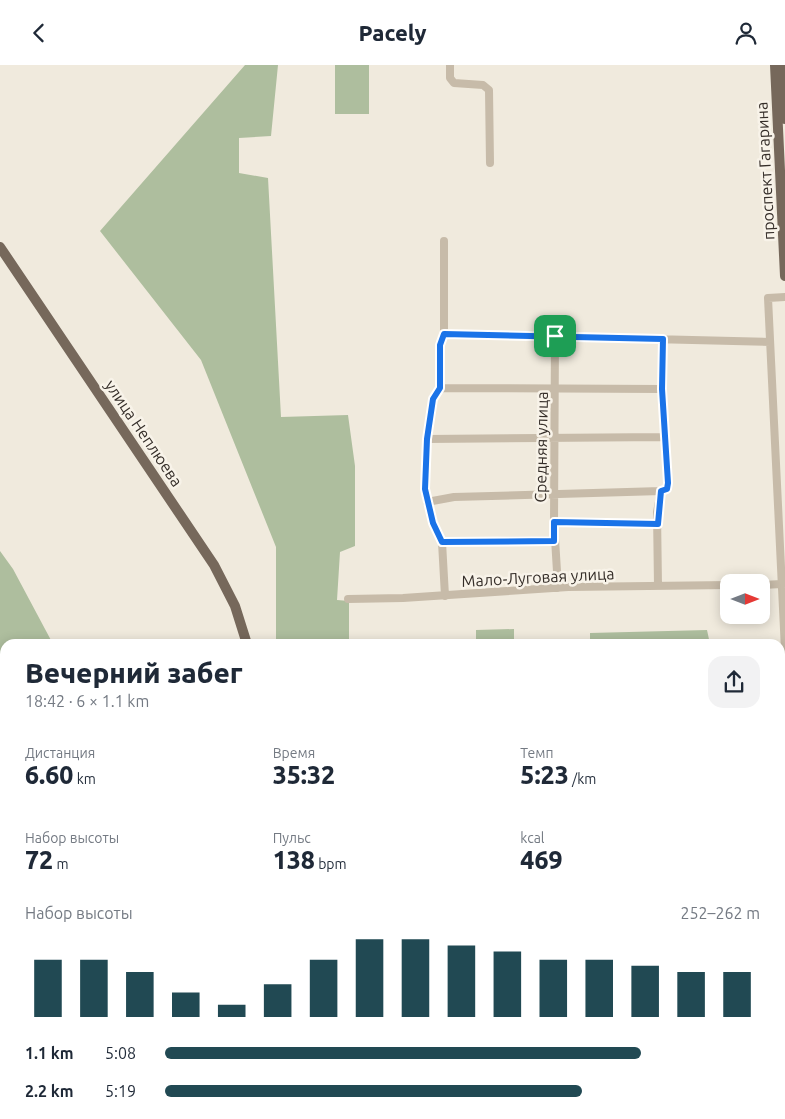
<!DOCTYPE html>
<html lang="ru">
<meta charset="utf-8">
<style>
body{margin:0;font-family:Ubuntu,sans-serif;background:#f2f2f3;color:#1f2937;height:100vh;display:flex;flex-direction:column;font-size:19px;white-space:nowrap}
*{box-sizing:border-box;margin:0}
p{font-size:16px;color:#747a83}
.icon{flex:none;width:28px;height:28px;fill:none;stroke:currentColor;stroke-width:2;stroke-linecap:round;stroke-linejoin:round}
.map{position:relative;flex:1;overflow:hidden}
.sheet{position:absolute;left:0px;top:574px;width:785px;height:481px;display:flex;flex-direction:column;background:#fff;border-radius:15px 15px 0 0;box-shadow:0 2px 12px #0003}
.sheet>*{flex:none}
.needle{width:32px;rotate:90deg}
.controls{position:absolute;left:720px;top:509px;display:grid;gap:10px}
.controls a{display:grid;place-items:center;width:50px;height:50px;border-radius:10px;background:#fff;box-shadow:0 2px 12px #0003;font-size:25px}
.pin{position:absolute;display:grid;place-items:center;width:42px;height:42px;color:#fff;margin:-21px;border-radius:10px;box-shadow:0 2px 8px #0006}
.round{display:grid;place-items:center;flex:none;width:52px;height:52px;border-radius:15px;background:#f2f2f3}
.headline{display:flex;align-items:center;justify-content:space-between;height:85px;padding:0 25px}
h1{font-size:28px;font-weight:800;line-height:38px}
.metrics{display:grid;grid-template-columns:repeat(3,1fr);gap:8px;height:85px;padding:5px 25px}
.metrics div{display:grid;align-content:center}
.metrics b{font-size:25px;font-weight:800}
.metrics small{font-size:14px;font-weight:400}
.metrics p{font-size:14px}
.chart{height:140px;padding:10px 25px}
.chart p{display:flex;justify-content:space-between}
.chart svg{width:100%;height:90px;margin-top:5px;stroke:#214953;stroke-width:6}
ul{padding:0 25px;list-style:none;font-size:16px}
li{display:grid;grid-template-columns:80px 60px 1fr;align-items:center;height:38px}
li i{height:12px;border-radius:6px;background:#214953}
header{display:flex;justify-content:space-between;align-items:center;height:65px;padding:0 25px;background:#fff;font-size:22px;font-weight:800}
.map>svg:first-child{display:block}
</style>
<header><svg class="icon" aria-label="back" viewBox="0 0 24 24"><path d="M15 5l-7 7 7 7"/></svg>Pacely<svg class="icon" aria-label="person" viewBox="0 0 24 24"><circle cx="12" cy="8" r="4"/><path d="M4 21q1-7 8-7t8 7"/></svg></header>
<div class="map">
<svg width="785" height="1054" viewBox="0 0 785 1054">
<rect width="100%" height="100%" fill="#f0eadd"/>
<path fill="#aebe9e" d="M245,0H278L271,71L239,73V108L268,113L281,352L348,350L355,401V481L340,487L337,535L349,536V579H276V482L201,295L100,166Z
M335,0H369V49H335Z
M0,486L13,504L53,579H5V1050H192V1054H0Z
M514,564V579H476V565Z
M707,565L710,579H590V568Z
M488,1050H536V1054H487Z"/>
<g fill="none" stroke-linecap="round" stroke-linejoin="round">
<path stroke="#c7bba9" stroke-width="8" d="M450,0V13L454,18L483,20L489,25L490,98
M444,176V269L440,280V323L433,333L427,374L425,424L433,458L442,477L445,531
M785,232L768,233L785,585
M444,269L770,277
M555,271L554,457L558,523
M440,323L662,324
M427,374L665,372
M427,437L454,432L661,426
M554,457L658,459
M442,477L554,475
M761,520L782,519
M658,521L657,447L661,426L667,424L668,418L662,324L663,274
M348,534L403,533L568,522L729,520
M0,759L5,780
M780,1008H785
M73,1050L74,1054
M321,1054V1050"/>
<path stroke="#76685b" stroke-width="10" d="M775,0L785,211
M783,0L785,54
M0,182L214,500L235,541L247,579
M245,1054V1050"/>
</g>
<g fill="none" stroke-linecap="round" stroke-linejoin="round">
<g stroke="#fff" stroke-width="10">
<path id="route" d="M444,269L663,274L662,324L668,418L667,424L661,426L658,459L554,457V476L442,477L433,458L425,424L427,374L433,334L440,323V280Z"/>
</g>
<use href="#route" stroke="#1a73e8" stroke-width="6"/>
</g>
<g text-anchor="middle" dominant-baseline="central" stroke-width="5" stroke-linejoin="round" paint-order="stroke">
<g font-size="16" fill="#352e29" stroke="#f8f3e9">
<text transform="translate(765 106) rotate(-93)">проспект Гагарина</text>
<text transform="translate(144 368) rotate(56)">улица Неплюева</text>
<text transform="translate(541 382) rotate(-89)">Средняя улица</text>
<text transform="translate(538 512) rotate(-3)">Мало-Луговая улица</text>
</g>
</g>
</svg>
<div class="controls">
<a><svg class="needle" viewBox="-14 -14 28 28"><path d="M0-13l5 13h-10z" fill="#e53935"/><path d="M0 13l5-13h-10z" fill="#747a83"/></svg></a>
</div>
<div class="pin" style="left:555px;top:271px;background:#1e9e55"><svg class="icon" aria-label="arrive" viewBox="0 0 24 24"><path d="M6 21V4h12l-3 4 3 4H6"/></svg></div>
<section class="sheet">
<div class="headline"><div><h1>Вечерний забег</h1><p>18:42 · 6 × 1.1 km</p></div><a class="round"><svg class="icon" aria-label="share" viewBox="0 0 24 24"><path d="M12 15V3M7 8l5-5 5 5M5 13v7h14v-7"/></svg></a></div>
<div class="metrics">
<div><p>Дистанция</p><b>6.60<small> km</small></b></div>
<div><p>Время</p><b>35:32</b></div>
<div><p>Темп</p><b>5:23<small> /km</small></b></div>
</div>
<div class="metrics">
<div><p>Набор высоты</p><b>72<small> m</small></b></div>
<div><p>Пульс</p><b>138<small> bpm</small></b></div>
<div><p>kcal</p><b>469</b></div>
</div>
<div class="chart"><p><span>Набор высоты</span>252–262 m</p>
<svg viewBox="0 0 160 44" preserveAspectRatio="none"><path d="M5 44V16M15 44V16M25 44V22M35 44V32M45 44V38M55 44V28M65 44V16M75 44V6M85 44V6M95 44V9M105 44V12M115 44V16M125 44V16M135 44V19M145 44V22M155 44V22"/></svg>
</div>
<ul>
<li><b>1.1 km</b>5:08<i style="width:80%"></i></li>
<li><b>2.2 km</b>5:19<i style="width:70%"></i></li>
</ul>
</section>
</div>
